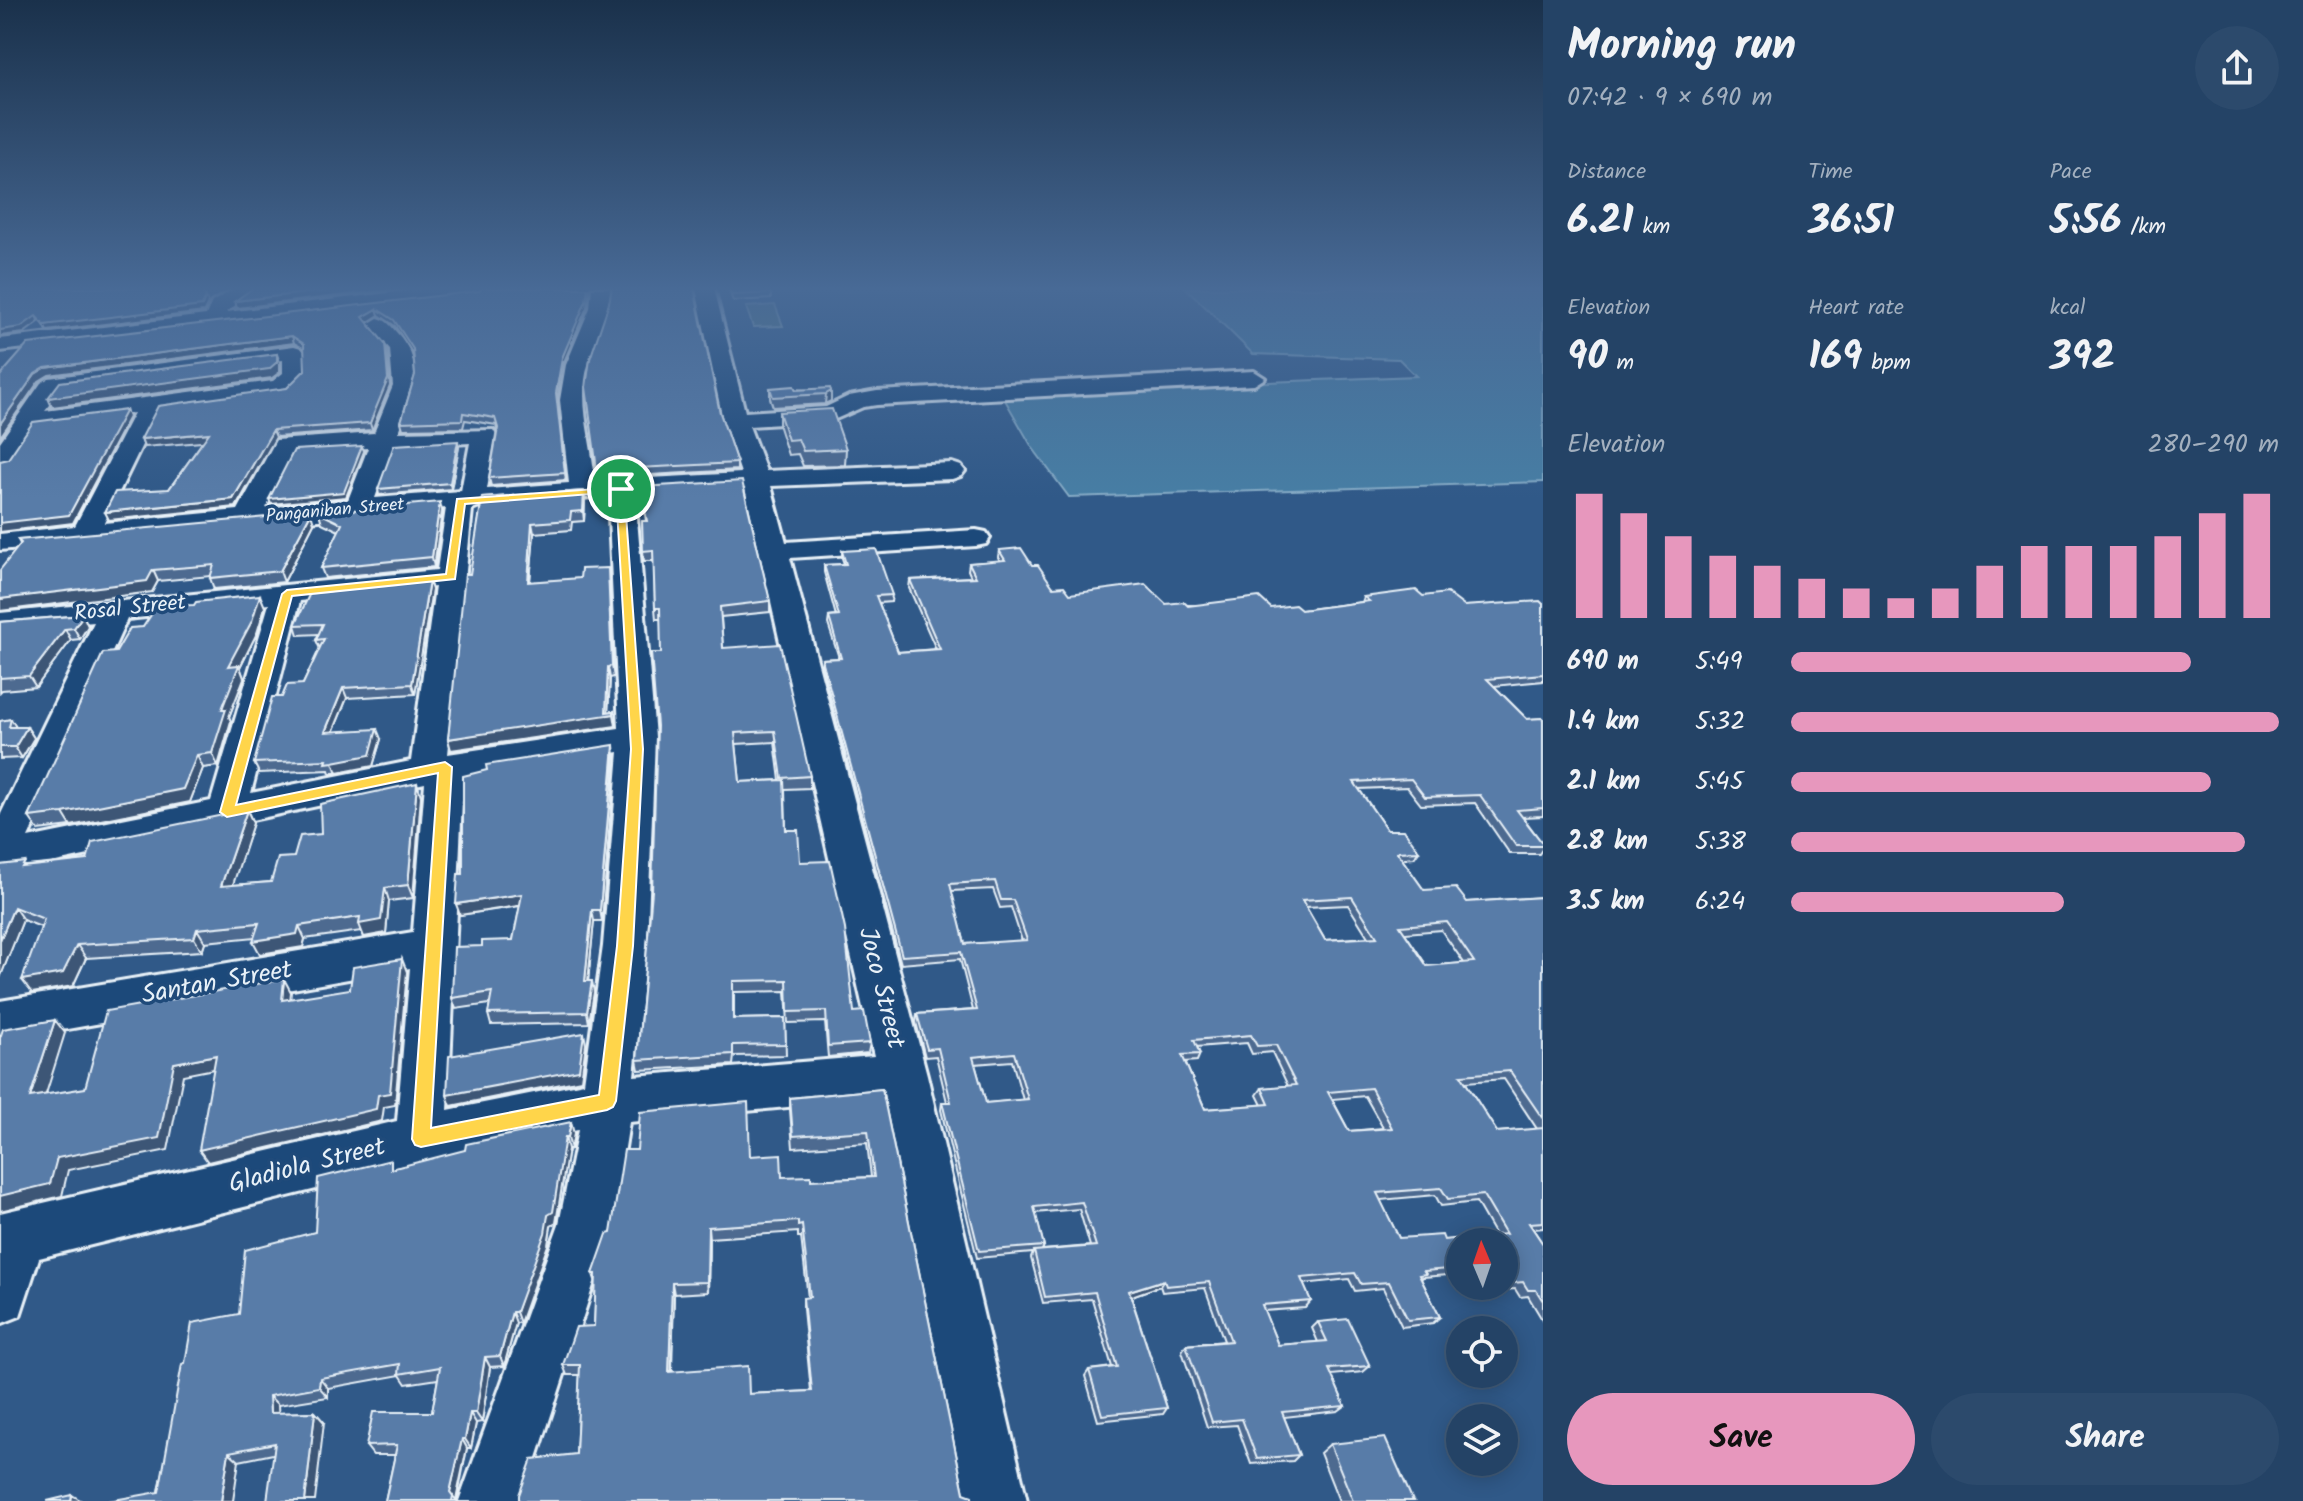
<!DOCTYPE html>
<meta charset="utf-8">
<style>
body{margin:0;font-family:Kalam,sans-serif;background:#2c4a6c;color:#f1f3f6;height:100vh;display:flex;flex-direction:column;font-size:30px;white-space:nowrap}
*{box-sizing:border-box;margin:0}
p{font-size:26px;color:#a3b0bf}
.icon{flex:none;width:44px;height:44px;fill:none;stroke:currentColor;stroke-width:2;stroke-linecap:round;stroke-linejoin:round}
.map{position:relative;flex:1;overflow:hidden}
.panel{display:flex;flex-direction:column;background:#244366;width:760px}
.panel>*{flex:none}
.needle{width:52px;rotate:358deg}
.controls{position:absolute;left:1446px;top:1228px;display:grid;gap:16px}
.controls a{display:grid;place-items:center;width:72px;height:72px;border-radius:50%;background:#244366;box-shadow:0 4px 20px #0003,0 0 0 2px #415c7a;font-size:40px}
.pin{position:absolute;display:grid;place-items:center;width:68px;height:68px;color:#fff;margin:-34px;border:4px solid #fff;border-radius:50%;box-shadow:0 2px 8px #0007}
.round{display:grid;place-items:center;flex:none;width:84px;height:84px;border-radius:42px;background:#2c4a6c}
.head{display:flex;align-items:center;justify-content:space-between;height:136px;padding:0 24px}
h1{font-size:44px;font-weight:700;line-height:60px}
.figures{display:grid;grid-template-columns:repeat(3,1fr);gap:12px;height:136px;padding:8px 24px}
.figures div{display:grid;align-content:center}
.figures b{font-size:40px;font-weight:700}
.figures small{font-size:22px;font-weight:400}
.figures p{font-size:22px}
.chart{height:224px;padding:16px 24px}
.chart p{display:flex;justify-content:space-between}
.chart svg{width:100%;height:144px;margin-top:8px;stroke:#e797bd;stroke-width:6}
.cta{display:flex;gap:16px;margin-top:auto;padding:16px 24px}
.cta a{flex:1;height:92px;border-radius:48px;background:#e797bd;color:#111;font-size:32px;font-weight:700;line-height:92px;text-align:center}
.cta a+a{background:#2c4a6c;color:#f1f3f6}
ul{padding:0 24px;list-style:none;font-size:26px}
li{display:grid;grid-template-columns:128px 96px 1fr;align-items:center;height:60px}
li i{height:20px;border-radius:10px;background:#e797bd}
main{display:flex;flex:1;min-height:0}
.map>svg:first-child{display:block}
</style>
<main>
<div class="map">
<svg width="1543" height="1501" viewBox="0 0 1543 1501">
<rect width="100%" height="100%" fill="#305988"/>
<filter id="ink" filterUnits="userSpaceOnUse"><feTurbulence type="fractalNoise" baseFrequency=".0125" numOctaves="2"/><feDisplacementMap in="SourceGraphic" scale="16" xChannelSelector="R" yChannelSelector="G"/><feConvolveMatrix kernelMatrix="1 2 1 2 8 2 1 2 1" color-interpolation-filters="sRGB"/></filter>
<g filter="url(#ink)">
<path fill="#3f6694" d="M743,288H935V289L747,297Z"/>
<path fill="#557a80" stroke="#9eb6bc" stroke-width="2" d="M775,305L783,326L753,327L746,307Z"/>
<path fill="#477ea4" stroke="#87acc6" stroke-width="2" d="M1186,288H1543V482L1069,497L1032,447L1001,393L1416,376L1399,359L1253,354Z"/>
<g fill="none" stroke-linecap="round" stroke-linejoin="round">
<g stroke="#e8f1f8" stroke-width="6">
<path id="minor" d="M236,288H259L226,312L431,288H489L480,294L0,351V339L206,315L212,302Z
M592,288H610C609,317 595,338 588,365C577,403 592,442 595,481L741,473L723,420L696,288H714L745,412L826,407L849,396L877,391L1254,371L1265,378L1254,385L877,405L863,407L831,421L749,426L766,471L952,463L961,466L965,471L961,476L952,479L771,486L786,542L976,530L986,532L990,538L986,544L976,546L790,558L927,1075L1027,1501H963L883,1098L629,1122L613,1224L523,1501H459L559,1224L578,1130L421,1163L39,1258L20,1316L0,1324V1213L397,1121L410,968L0,1041V1001L413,932L425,783L0,874V816L94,622L0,631V613L437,570L446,508L0,550V534L75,526L134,413L35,426L9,465L0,467V442L41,383L49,378L294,346L301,348L304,352L305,375L288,392L280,394L159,410L104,523L238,510L276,440L374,433L393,386L390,349L368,324L378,318C387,320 391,326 397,333C427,364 411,397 399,432L493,430L496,435L487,489L569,483L560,400L566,365L590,308ZM283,360V373L273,381L45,411L63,389ZM470,443L461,491L375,498L393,447ZM368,448L348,500L266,508L294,452ZM745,488L874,1056L634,1076L647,946L655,737L635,494ZM608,496L619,728L448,754L472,509L482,505ZM435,587L411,761L251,793L300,601ZM269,604L211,801L28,838L127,619ZM619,752L603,946L584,1083L448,1110L463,777Z"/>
</g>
<use href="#minor" fill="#1f4a7a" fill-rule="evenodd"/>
</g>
<path fill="#4d6a90" stroke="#e8f1f8" stroke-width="2" fill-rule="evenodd" d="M483,288H590L587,307L563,364L557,400L566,480L491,486L489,478L497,430L496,425L465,420L463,428L403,429L401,422L415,375L413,354L395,326L379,315L368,322L387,350L390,386L372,430L276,437L236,507L109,520L169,489L203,441L144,447L141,439L287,388L305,370V349L294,343L49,375L39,381L0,437V376L479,291Z
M728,288H768L771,293V299L733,301Z
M609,303L720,413L737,463V470L598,478L586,387Z
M770,388L831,391V401L825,404L773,407L770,398Z
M779,412L846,449L845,465L803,466L798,454L788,455L779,427Z
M459,447L451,489L379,495L378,489Z
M641,487L770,601V612L721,617L723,648L810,776V788L785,789L786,830L800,862L854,1012L870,1043L868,1053L828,1057L825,1022L788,1023L786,991L734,992V1019L785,1018L786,1055L734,1056L733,1065L639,1070L637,1060L652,891L661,653V619H656L655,608L654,561H644L643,551L646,521ZM775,742L780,780L740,782L736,744Z
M584,491L585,501L584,521L572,522L571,530L534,533L530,582L609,578L614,677L610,678L608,712L614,711L616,726L451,750L448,739L482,498Z
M442,511L434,567L325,578L321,568L339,531L322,523L319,513Z
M314,523L284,582L214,589L210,578V576L158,581L152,592L20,544L18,540Z
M999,550L1032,565L1053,587L1070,594L1166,604L1301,610L1362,602L1364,597L1423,596L1464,606L1543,604V681L1494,686L1527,719L1543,718V816L1523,817L1543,844V848L1539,854H1510L1475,803L1421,805L1407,787L1359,789L1387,830L1419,851L1414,858L1402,859L1424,890L1467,902L1543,897V1228L1533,1229L1543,1244V1321L1528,1296L1520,1297L1515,1289L1470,1293L1466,1286H1504V1242H1460V1274L1423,1277L1421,1279L1440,1317L1433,1323L1402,1327L1383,1288L1355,1291L1349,1279L1303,1284L1311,1301L1305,1308L1264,1311L1278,1345L1318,1342L1312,1328L1318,1322L1370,1366L1363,1372L1331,1375L1345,1406L1338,1411L1284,1417L1299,1455L1293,1461L1251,1464L1237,1425L1207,1427L1182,1351L1186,1345L1224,1341L1205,1288L1162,1292L1160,1286L1131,1296L1167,1408L1163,1414L1098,1421L1085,1376L1089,1370L1112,1367L1092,1299L1043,1303L1031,1258L1033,1253L977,1258L941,1110L942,1102H947L936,1056L925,1057L916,1022L917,1014L973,1010L960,959L901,964L822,666V659L839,658L828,624L829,617L836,616L824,572V565L844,564L842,558V551L892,595L891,602L879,603L898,652L936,649L909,588L910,580L971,577L968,570L969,563L1000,561L998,557ZM993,889L1000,908L1011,907L1022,941L965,944L951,891ZM1348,905L1368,937L1325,940L1306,907ZM1441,930L1464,963L1427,966L1405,933ZM1247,1043L1252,1054L1272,1052L1288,1086L1262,1088L1257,1095L1262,1105L1205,1109L1185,1062L1197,1061L1200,1054L1197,1047ZM1012,1061L1023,1100L986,1103L975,1064ZM1504,1079L1537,1129L1497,1132L1465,1082ZM1365,1096L1383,1128L1349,1131L1332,1099ZM1435,1195L1441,1206L1476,1202L1495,1235L1444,1240L1399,1238L1380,1200ZM1079,1209L1090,1246L1042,1250L1044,1246L1035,1213Z
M429,581L432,590L415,694L347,698L333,732L381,739L373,766L337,773H330L329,770L259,773L254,763L282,697L303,684L320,649L316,640L319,634L298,635L295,625Z
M265,607L257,633L240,667L244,678L229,717L231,721L218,766L203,768L190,802L71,826L38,830L29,817L116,652L143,627Z
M83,615L88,626L80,639L71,640L36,687L2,690L0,692V622Z
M11,719L16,727H27L34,738L22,758L0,759V721Z
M615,756L602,921H594L588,981L594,992L589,1023L491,1025L488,1014L490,1004L456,1009L452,998L482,946L513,940L520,906L460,915L463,874Z
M417,783L421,796L413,898L389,901L386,933L364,937L361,931L305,939L303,947L260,954L255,937L205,942L202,951L86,958L73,986L32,993L41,927L23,920L0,978V865L27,866L87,860L247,810L253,823L232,885L271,882L294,857L321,834Z
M882,1089L964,1493L576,1454L580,1375H567L563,1365L594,1326L596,1283L593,1274L611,1233L750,1156L782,1177L811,1180L871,1177L867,1143L793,1148L790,1110V1098ZM798,1232V1237H801L808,1298H803V1309L811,1391L749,1394L672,1371L674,1294L708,1292L709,1238Z
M574,1134L571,1149H568L556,1223L551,1226L548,1245L520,1323H516L504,1366L490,1367L482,1422L476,1423L471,1448H467L457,1501H385L395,1455H373L366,1446L432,1412L438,1379L406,1384L400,1375L328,1388V1397L278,1405V1413L315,1412L324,1422L273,1454L239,1461L159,1492L185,1363L239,1314L315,1232L395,1168Z
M1330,1444L1413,1501H1339L1320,1453Z"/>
<path fill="#3e5676" stroke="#e8f1f8" stroke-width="2" d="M349,288H404L237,308L235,301Z
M588,288H590L587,307L563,364L557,400L566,480L556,393L562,358Z
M206,297L208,303L204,312L47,331L44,325Z
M377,309L379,315L365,324L363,317Z
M36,316L39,322L24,333L0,336V330Z
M292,336L294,343L49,375L39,381L0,437V424L35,374L45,368Z
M385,344L390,386L372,430L370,423Z
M277,354L280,363V372L272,378L52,407L48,398Z
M831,391V401L825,404L826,394Z
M126,410L129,417L73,523L0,532V523Z
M273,430L276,437L236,507L109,520L105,512L233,499Z
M209,433L212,441L144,447L141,439Z
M458,441L459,447L451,489L450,483Z
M362,446L364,451L346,497L271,504L269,499Z
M584,491L585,501L584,521L583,511Z
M440,502L442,511L434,567L432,557Z
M311,513L314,523L284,582L280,571Z
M532,523L534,533L529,592L528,582Z
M608,568L609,578L614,677L612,666Z
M153,570L158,581L152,592L0,611V599Z
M429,581L432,590L415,694L412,684Z
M260,595L265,607L257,633L240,667L244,678L229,717L231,721L218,766L212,753L222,709L228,666Z
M83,615L88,626L80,639L74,628Z
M65,629L71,640L36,687L29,676Z
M608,667L610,678L608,715L614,714L616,726L451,750L448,739L606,712Z
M343,688L347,698L329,742L325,732Z
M27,727L34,738L22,758L15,747Z
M377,729L381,739L373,766L337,773L333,762Z
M614,745L615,756L602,921L600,910Z
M197,755L203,768L190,802L71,826L63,813Z
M417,783L421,796L413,898L408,885Z
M247,810L253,823L228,900L221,886Z
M385,888L389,901L386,933L364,937L359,924Z
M522,894L524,905L460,915L456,904Z
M14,907L23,920L0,978V940Z
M592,910L594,921L587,992L585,981Z
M299,926L305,939L303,947L260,954L253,941Z
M197,929L205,942L202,951L194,938Z
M77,945L86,958L73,986L32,993L22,980Z
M402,959L407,972L395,1105L384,1107L382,1121L208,1162L199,1150L378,1095Z
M284,979L291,992L289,1013L282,1000Z
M592,981L594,992L589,1023L587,1012Z
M55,1020L65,1033L41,1110L30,1097Z
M584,1033L586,1044L581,1080L451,1106L447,1095Z
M216,1055L224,1067L183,1075L168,1150L68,1170L62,1196L0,1211V1196L57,1158L174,1063Z
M571,1122L574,1134L571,1149L568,1137Z
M565,1137L568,1149L556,1223L551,1226L548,1245L520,1323L516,1312L548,1215Z
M708,1227L709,1238L708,1292L707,1282Z
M1164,1280L1160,1286L1126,1298L1129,1291Z
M672,1283L674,1294L671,1381L669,1372Z
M512,1312L516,1323L504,1366L500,1356Z
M485,1357L490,1367L482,1422L476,1413Z
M320,1378L328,1388V1397L319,1387Z
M269,1396L278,1405L279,1422L270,1413Z
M315,1412L324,1422L315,1501H305Z
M470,1413L476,1423L471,1448L465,1439Z
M462,1439L467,1448L456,1500L450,1492Z
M229,1452L239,1461L233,1501H221Z
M72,1495L82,1501H71Z"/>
<path fill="#597ba8" stroke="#e8f1f8" stroke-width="2" fill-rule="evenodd" d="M0,288H201L206,297L202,306L44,325L36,316L21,327L0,330Z
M253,288H349L235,301Z
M483,288H588L586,301L562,358L556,393L565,473L489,478L498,428L495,418L463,413L462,420L401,422L415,375L413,349L394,320L377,309L363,317L385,344L388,379L370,423L273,430L233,499L105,512L115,492L169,489L209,433L141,439L158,406L287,388L305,370L304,344L292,336L45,368L35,374L0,424V376L28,344L479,291Z
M612,288H694L720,413L737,463L597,470L586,387L590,359L609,303Z
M730,288H768L771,293L732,295Z
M277,354V362L269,369L48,398L60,382Z
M794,386L796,390L830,388L831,391L826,394L773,397L770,388Z
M832,409L846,449L803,451L798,439L788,440L779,412Z
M126,410L69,515L0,523V461L8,459L33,422Z
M458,441L450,483L378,489L394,445Z
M362,446L344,492L269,499L294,450Z
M742,481L770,601L720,607L723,648L780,644L810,776L782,778L775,731L735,733L740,782L784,780L786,830H798L800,862L830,861L845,929L854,1012L864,1011L870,1043L828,1046L826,1011L788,1012L787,980L733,981V1019L785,1018L786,1044L733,1045V1054L637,1060L652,891L657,726L651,653H661L660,608H655L653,550L643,551L642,521H647L641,487Z
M584,491L583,511L571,512L570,520L532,523L528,582L580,578L581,569L608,568L612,666L608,667L606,712L614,711V714L448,739L465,574H470L482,498Z
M440,502L432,557L321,568L342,524L319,513Z
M311,513L280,571L210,578L214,565L153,570L147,581L0,599V570L21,543L18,540Z
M1021,548L1032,565H1038L1053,587L1064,586L1070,594L1145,584L1166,604L1184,602L1188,606L1259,597L1271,608L1295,605L1301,610L1369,601L1364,597L1416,590L1423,596L1447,593L1464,606L1540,601L1543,604V674L1487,679L1527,719L1543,718V808L1517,810L1543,844V846H1516L1480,795L1425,797L1411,779L1354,782L1387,830H1404L1419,851L1397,852L1424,890L1456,888L1467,902L1543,897V1119L1510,1071L1461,1075L1497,1132L1543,1128V1222L1529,1223L1543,1244V1301L1536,1290H1528L1523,1282L1504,1284V1242H1460V1268L1424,1271L1426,1274L1419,1275L1440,1317L1408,1320L1389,1282L1361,1284L1355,1273L1301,1278L1311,1301L1262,1305L1278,1345L1327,1341L1318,1322L1348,1319L1370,1366L1329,1369L1345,1406L1282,1412L1299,1455L1257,1459L1242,1419L1212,1422L1186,1345L1231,1341L1209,1282L1166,1286L1164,1280L1129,1291L1167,1408L1102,1415L1089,1370L1117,1367L1095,1292L1045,1297L1034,1251L1096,1246L1082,1202L1034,1207L1044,1246L979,1251L942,1102H951L938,1048L927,1049L917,1014L977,1010L961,952L902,956L822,659L841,658L829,617L839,616L824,565L846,564L842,551L876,549L892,595L876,596L898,652L940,649L910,580L976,577L969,563L1005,560L999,550ZM995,881L1001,900H1013L1027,940L965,944L950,884ZM1352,897L1377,937L1325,940L1302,900ZM1447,922L1474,962L1427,966L1400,926ZM1251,1035L1257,1046L1276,1045L1296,1085L1262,1088L1269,1104L1205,1109L1182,1055L1200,1054L1194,1040ZM1014,1053L1028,1099L986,1103L973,1057ZM1371,1088L1392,1128L1349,1131L1328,1092ZM1441,1188L1448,1199L1483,1195L1506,1234L1444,1240L1442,1235L1399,1238L1377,1193Z
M429,581L412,684L343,688L325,732L377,729L370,755L333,762L326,763L327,760L254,763L272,697H282L287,685L303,684L324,639L316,640L323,624L295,625L310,593Z
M260,595L252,621L228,666L239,665L222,709H226L212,753L197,755L183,789L63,813L29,817L103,653L116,652L130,628L143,627L157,606L194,605L196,602Z
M83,615L74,628L65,629L29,676L0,678V622Z
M11,719L9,727H27L15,747H0V721Z
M614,745L600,910H592L585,981H592L587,1012L488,1014L492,992L452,998L454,947L482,946V941L513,940L522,894L456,904L458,874H463V776L487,770L486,765Z
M417,783L408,885L385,888L381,920L359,924L360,917L299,926L297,934L253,941L259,923L197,929L194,938L77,945L63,973L22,980L44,919L14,907L0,940V865L25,862L22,867L87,860L92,842L247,810L221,886L271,882L278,858L294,857L300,836L321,834L320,804Z
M402,959L390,1093L378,1095L376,1109L199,1150L216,1055L174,1063L159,1138L57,1158L50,1184L0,1196V1038L3,1029L55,1020L30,1097L85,1088L106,1011L284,979L282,1000L350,989L353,967Z
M584,1033L579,1070L447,1095L449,1056Z
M882,1089L964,1493L972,1496V1501H519V1495L532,1459L576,1454L580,1365H563L576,1327L594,1326L596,1274H593L607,1234L611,1233L624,1150H637L640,1112L748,1102L750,1156L781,1154L782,1177L811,1176V1180L874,1177L868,1131L793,1136L790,1098ZM798,1221V1226L802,1225L810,1297L803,1298L812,1391L749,1394L748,1366L669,1372L672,1283L707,1282L708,1227Z
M571,1122L568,1137H565L553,1212L548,1215L545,1233L516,1312H512L500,1356L485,1357L476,1413H470L465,1439H462L450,1492L453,1496L452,1501H385L397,1445L366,1446L373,1412H432L440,1367L399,1374L400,1364L320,1378L319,1387L269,1396L270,1413L315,1412L305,1501H267L275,1443L229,1452L221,1501H108L159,1492L182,1364L185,1363L192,1323L239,1314L245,1250L315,1232L318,1178L391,1160V1169L465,1150L466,1144Z
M1385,1438L1413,1501H1353L1330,1444Z
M72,1495L71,1501H47Z"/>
</g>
<linearGradient id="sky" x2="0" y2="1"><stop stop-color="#1a314b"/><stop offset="0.58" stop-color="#486a96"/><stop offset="1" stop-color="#486a96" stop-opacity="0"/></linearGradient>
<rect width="1543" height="498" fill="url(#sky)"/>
<path fill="#ffd54a" stroke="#fff" stroke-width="2" fill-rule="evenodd" d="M624,487L643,749L633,946L616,1101L613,1107L607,1110L421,1147L415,1145L412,1139L438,773L227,817L220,812L282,594L287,590L446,574L457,499ZM616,492L631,749L617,946L599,1095L431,1128L452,767L445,762L236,805L292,596L455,579L465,504Z"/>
<g text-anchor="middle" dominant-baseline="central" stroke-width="7" stroke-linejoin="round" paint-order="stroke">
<g font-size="18" fill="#e8f1f8" stroke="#1f4a7a">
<text transform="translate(335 511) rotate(-5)">Panganiban Street</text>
</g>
<g font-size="22" fill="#e8f1f8" stroke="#1f4a7a">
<text transform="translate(130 609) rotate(-6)">Rosal Street</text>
</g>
<g font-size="26" fill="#e8f1f8" stroke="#1f4a7a">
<text transform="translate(217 983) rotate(-10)">Santan Street</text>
<text transform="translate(881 988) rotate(76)">Joco Street</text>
<text transform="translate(307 1166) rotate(-14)">Gladiola Street</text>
</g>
</g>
</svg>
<div class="controls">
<a><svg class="needle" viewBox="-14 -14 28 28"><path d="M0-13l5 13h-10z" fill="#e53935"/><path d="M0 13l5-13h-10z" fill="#a3b0bf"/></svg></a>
<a><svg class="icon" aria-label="locate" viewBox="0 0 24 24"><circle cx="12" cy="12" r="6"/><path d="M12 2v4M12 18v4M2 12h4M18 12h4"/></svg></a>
<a><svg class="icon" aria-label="layers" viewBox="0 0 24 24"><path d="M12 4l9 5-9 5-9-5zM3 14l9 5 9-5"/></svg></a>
</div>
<div class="pin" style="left:621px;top:489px;background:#1e9e55"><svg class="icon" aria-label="arrive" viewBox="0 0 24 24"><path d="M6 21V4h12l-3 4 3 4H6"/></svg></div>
</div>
<section class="panel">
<div class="head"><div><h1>Morning run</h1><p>07:42 · 9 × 690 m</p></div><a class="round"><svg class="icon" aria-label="share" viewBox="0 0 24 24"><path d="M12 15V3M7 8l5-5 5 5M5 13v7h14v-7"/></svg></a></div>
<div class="figures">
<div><p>Distance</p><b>6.21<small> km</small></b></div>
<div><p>Time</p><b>36:51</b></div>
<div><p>Pace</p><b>5:56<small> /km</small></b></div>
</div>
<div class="figures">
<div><p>Elevation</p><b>90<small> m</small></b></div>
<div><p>Heart rate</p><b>169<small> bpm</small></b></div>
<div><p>kcal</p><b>392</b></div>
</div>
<div class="chart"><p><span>Elevation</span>280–290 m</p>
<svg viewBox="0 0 160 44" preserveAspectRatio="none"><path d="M5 44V6M15 44V12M25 44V19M35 44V25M45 44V28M55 44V32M65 44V35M75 44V38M85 44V35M95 44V28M105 44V22M115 44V22M125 44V22M135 44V19M145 44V12M155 44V6"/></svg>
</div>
<ul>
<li><b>690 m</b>5:49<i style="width:82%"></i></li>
<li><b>1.4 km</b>5:32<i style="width:100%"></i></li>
<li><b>2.1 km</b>5:45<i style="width:86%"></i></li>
<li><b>2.8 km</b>5:38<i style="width:93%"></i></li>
<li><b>3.5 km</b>6:24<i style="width:56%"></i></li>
</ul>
<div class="cta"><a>Save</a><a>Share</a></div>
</section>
</main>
